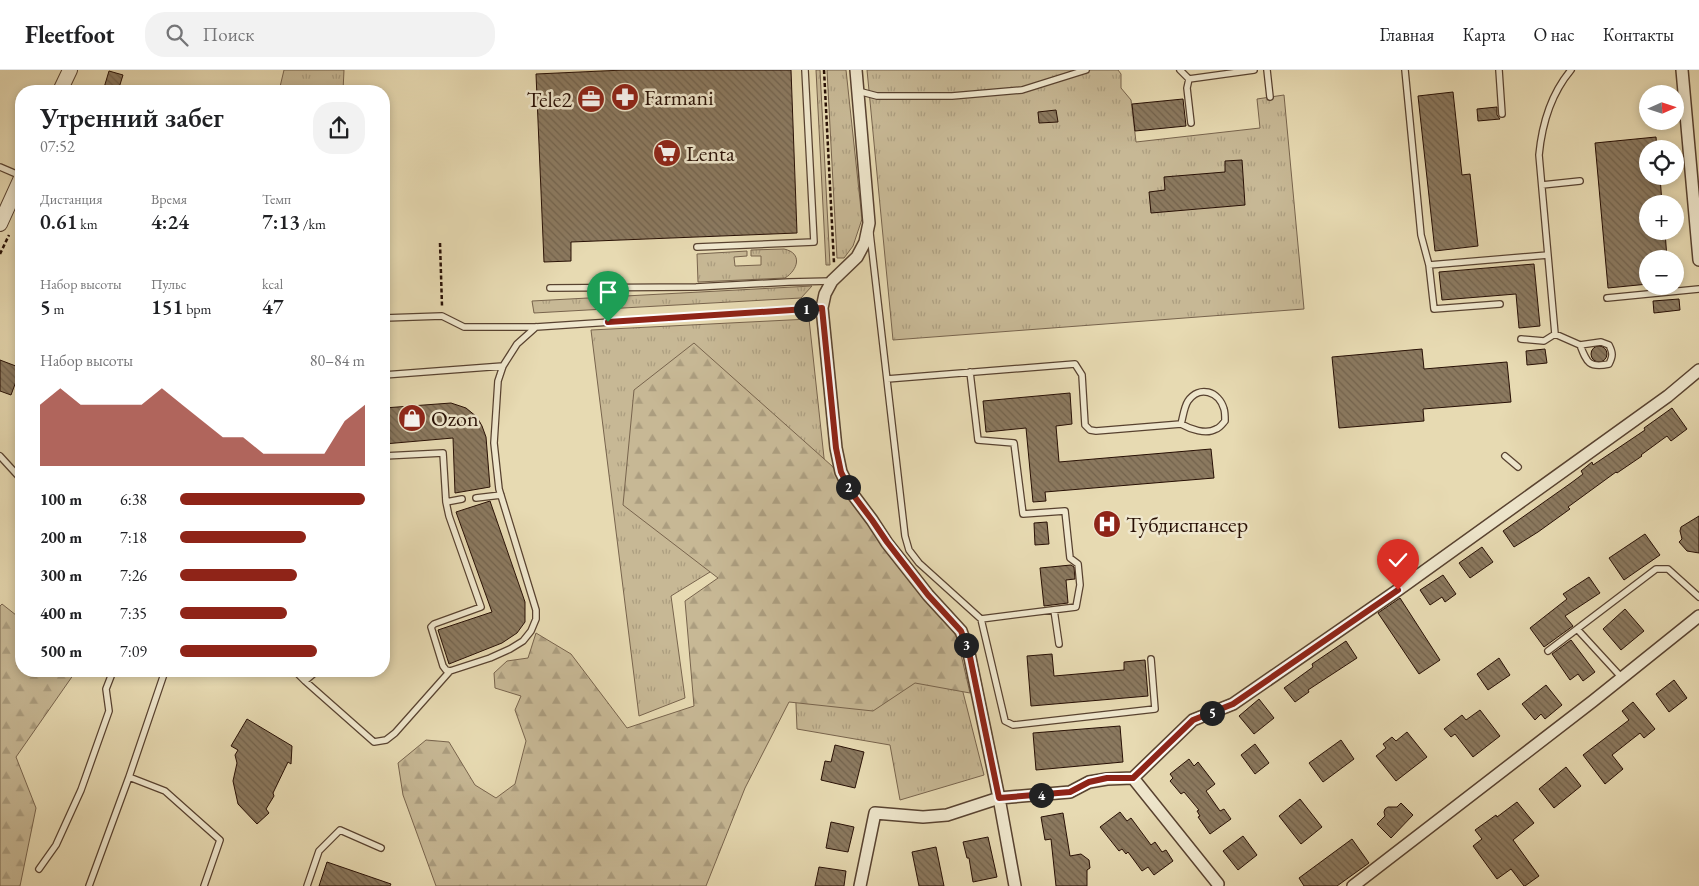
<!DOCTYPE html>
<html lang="ru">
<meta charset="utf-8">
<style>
body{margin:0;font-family:"EB Garamond",serif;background:#f2f2f2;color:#202124;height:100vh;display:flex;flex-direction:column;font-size:19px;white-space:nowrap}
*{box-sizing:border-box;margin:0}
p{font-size:16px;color:#757577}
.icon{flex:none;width:28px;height:28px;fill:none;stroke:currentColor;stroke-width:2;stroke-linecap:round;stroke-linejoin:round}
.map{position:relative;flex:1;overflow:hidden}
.sheet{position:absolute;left:15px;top:15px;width:375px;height:592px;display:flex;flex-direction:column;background:#fff;border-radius:20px;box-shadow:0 2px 8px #0003}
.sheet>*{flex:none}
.needle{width:32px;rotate:87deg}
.fabs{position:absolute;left:1639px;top:15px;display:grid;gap:10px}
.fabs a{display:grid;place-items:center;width:45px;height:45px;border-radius:50%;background:#fff;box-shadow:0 2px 8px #0003;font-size:25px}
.pin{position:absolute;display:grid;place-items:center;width:42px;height:42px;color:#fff;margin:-51px -21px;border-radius:50% 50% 50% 0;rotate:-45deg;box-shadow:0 0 5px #0007}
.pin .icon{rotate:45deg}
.km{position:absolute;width:25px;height:25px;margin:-12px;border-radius:50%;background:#222;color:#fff;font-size:14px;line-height:25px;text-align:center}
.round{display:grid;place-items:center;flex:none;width:52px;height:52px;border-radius:20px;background:#f2f2f2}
.overview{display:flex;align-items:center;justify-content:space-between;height:85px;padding:0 25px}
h1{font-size:28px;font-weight:600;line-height:38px}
.metrics{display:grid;grid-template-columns:repeat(3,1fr);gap:8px;height:85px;padding:5px 25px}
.metrics div{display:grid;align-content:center}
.metrics b{font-size:21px;font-weight:600}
.metrics small{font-size:14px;font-weight:400}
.metrics p{font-size:14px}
.chart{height:140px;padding:10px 25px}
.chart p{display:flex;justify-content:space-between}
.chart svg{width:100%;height:90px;margin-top:5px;fill:#8f2418;opacity:.7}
ul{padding:0 25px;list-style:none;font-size:16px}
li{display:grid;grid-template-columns:80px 60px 1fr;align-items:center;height:38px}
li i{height:12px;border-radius:6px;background:#8f2418}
header{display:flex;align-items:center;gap:30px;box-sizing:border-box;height:70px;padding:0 25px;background:#fff;border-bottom:1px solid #e0e0e0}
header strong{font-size:24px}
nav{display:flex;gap:28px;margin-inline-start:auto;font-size:18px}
.search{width:350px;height:45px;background:#f2f2f2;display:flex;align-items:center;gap:12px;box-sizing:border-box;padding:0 18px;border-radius:20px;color:#757577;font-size:19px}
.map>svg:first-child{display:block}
</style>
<header>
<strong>Fleetfoot</strong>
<div class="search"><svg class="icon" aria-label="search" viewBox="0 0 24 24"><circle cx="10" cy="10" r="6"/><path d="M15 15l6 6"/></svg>Поиск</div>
<nav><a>Главная</a><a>Карта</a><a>О нас</a><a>Контакты</a></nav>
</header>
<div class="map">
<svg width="1699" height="816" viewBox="0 0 1699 816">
<defs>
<pattern id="grass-tufts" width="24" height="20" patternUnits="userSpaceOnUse" patternTransform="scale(1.25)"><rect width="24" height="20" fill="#c7b895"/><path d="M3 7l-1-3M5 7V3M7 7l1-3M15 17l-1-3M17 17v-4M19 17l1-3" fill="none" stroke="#ab9d7f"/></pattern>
<pattern id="forest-firs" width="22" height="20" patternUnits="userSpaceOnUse" patternTransform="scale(1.25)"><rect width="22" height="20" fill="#c7b895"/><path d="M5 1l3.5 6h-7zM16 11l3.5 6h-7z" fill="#ab9d7f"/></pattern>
<pattern id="building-back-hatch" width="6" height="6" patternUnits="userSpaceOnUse" patternTransform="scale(1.25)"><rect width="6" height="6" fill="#8b795f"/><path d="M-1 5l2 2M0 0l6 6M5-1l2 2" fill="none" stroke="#72624c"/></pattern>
</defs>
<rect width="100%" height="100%" fill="#e7dab2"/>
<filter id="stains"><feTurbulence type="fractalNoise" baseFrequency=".004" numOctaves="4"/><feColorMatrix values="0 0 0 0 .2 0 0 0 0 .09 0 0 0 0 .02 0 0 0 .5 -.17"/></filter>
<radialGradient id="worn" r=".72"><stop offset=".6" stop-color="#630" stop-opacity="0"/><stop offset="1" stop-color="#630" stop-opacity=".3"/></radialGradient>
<path fill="url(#grass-tufts)" stroke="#78644d" d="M284,0H344L343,21H279Z
M816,0H820L830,195H826Z
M827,0H846L862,149L853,176L844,188H837Z
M867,0H1118L1121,4V18L1131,30L1136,72L1260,58L1257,29L1284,25L1304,239L893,270Z
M784,179C803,183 798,200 785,208L698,212L697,184L747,181V186L734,187L735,196L761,195V186H751V180Z
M812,216L801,228L534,243L532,231Z
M809,249L825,397L949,567L984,705L900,730L890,675L797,659L795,610L723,494L671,526L685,628L639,646L591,260Z"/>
<path fill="url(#forest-firs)" stroke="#78644d" d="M694,273L832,396L957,567L970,623L915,613L873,641L789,632L745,718L706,816H436L403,725L398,693L426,670L449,672L475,715L496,728L515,714L526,671L515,640L521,626L495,618L494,603L507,591L528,588L536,563L571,584L627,658L694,636L685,531L718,508L623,435L634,320Z
M2,534L21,549V601H76L16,687L36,738L20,816H0V536Z"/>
<path fill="url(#building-back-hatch)" stroke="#281005" d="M624,0H791L797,163L571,172V191L544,192L536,4Z
M109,1L123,5L118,21H103Z
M1453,22L1462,105L1470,104L1478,176L1435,181L1418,26Z
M1183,29L1186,56L1135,61L1132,34Z
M1497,37V45L1500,49L1478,51L1477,39Z
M1056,40L1058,52L1039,53L1038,42Z
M1656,67L1657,79H1648V106H1660L1662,134H1648V161H1665L1667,189H1648V214L1608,218L1595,73Z
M1242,90L1245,135L1151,143L1149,122L1165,120L1164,107L1225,102V91Z
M1534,194L1540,256L1519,258L1516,224L1442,230L1439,202Z
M1679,229L1680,240L1654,243L1653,231Z
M1591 284a8 8 0 1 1 16 0a8 8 0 1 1-16 0Z
M1422,279L1424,299L1507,292L1511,332L1423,339L1424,351L1339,358L1332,287Z
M1545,279L1547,293L1527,295L1526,281Z
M0,290L21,298L11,325L0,321Z
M1070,323L1072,354L1056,356L1059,392L1211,379L1214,408L1045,422L1046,431L1033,432L1026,358L986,362L983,331Z
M451,333L466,338L477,347L482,356L486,367L490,417L455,423L453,368L384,374V338Z
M1672,338L1687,359L1671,371L1667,366L1641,385L1642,386L1617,403L1616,402L1568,437L1570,439L1538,462L1514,477L1503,461L1571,413L1583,404L1581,401L1592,392L1593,395L1645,360L1644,358Z
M490,431L525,532V552L517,563L502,573L449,594L438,560L492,542L456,442Z
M1699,446V483L1687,481L1679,472L1682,469L1680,461L1681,457Z
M1047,452L1049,474L1035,475L1034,453Z
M1645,464L1660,485L1624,510L1609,488Z
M1482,477L1493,492L1470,508L1459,493Z
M1071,495L1074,497L1075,509L1066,510L1068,533L1044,536L1040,498Z
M1443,505L1456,524L1445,532L1442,527L1430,535L1420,520Z
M1589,507L1600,523L1565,546L1573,556L1544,577L1530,558L1567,529L1563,524Z
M1400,528L1440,590L1419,604L1378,543Z
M1625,539L1644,561L1621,580L1603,559Z
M1571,570L1595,602L1583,611L1578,604L1570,610L1552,584Z
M1346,571L1357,588L1308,620L1309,622L1295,632L1284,618L1313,597L1312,594Z
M1052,584L1054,606L1124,600V592L1145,590L1148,626L1031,636L1027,586Z
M1499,588L1510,605L1488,620L1477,604Z
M1674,610L1687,628L1669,642L1656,624Z
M1546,615L1562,635L1545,649L1541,644L1535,650L1522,634Z
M1259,629L1274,648L1254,664L1239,646Z
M1633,632L1655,659L1644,668L1640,663L1612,685L1623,699L1605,714L1583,685L1629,650L1622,641Z
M1480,640L1500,666L1473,687L1455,664L1451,667L1444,659L1462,645L1466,650Z
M247,649L292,676L291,694L288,692L273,723L274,726L266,739L269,743L257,754L238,734L233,711L237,693L235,685L238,680L231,676Z
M1120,656L1123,692L1036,700L1033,663Z
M1407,662L1427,687L1396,711L1376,686L1386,678L1383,674L1392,667L1396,671Z
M1341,670L1354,689L1323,712L1309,693Z
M1255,674L1269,693L1255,704L1241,685Z
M835,675L864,682L855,718L821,710L825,691L831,692Z
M1189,689L1194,696L1198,692L1215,714L1206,721L1220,741L1224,739L1231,749L1210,764L1198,747L1200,746L1197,741L1199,740L1184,722L1181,724L1170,711L1173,708L1170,704Z
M1566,697L1581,716L1554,738L1539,719Z
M1300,729L1322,757L1301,774L1279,746Z
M1517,732L1534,753L1513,770L1539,806L1525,816H1524L1511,799L1497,809L1473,776L1482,769L1475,760L1496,745L1497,747Z
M1401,733L1413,745L1391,768L1377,754L1385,746L1384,742L1385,739L1388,737H1397Z
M1120,742L1127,751L1131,748L1151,775L1155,772L1162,782L1166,780L1173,791L1154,805L1148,797L1142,801L1128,782L1126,784L1122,779L1119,781L1100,757Z
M1063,743L1070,786L1081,784L1089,790L1090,798L1087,800V816H1056L1051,769L1045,770L1041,747Z
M831,752L854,757L848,782L826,778Z
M1243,766L1257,785L1238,800L1223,781Z
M988,767L997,807L973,812L969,788H967L963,772Z
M1352,769L1369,793L1337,816H1304L1299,808Z
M936,777L944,816H919L912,782Z
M327,792L391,814L390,816H319Z
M819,797L846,801L844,816H815Z"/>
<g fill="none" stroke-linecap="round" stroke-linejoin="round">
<g stroke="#584230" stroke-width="8">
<path id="service" d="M1180,0L1189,9L1254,0
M1267,0L1270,27
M1405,0L1421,165L1429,195
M1499,0L1502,44
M1189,9L1187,18L1191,53
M858,21L877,26H952L1022,20L1086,0
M0,97L21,106
M1542,115L1580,111
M870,163L905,466L909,480L919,493L981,549L1076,537L1080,515L1078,494L1070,488L1065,441L1023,444L1014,373L978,370L970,302
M697,177L814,172L805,0
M550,218L696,217L789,212L832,211
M1607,228L1699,219
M1500,234L1434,239L1429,195L1548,185
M384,248L442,246L464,257H536L822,238
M1555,264L1580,275L1601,272L1609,275C1613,283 1613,286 1609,294C1589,298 1587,293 1580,275
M1521,269L1544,271L1555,264L1539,85C1542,54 1550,25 1571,0
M384,305L503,296
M887,309L1075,294L1082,305L1085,355L1090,360L1096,361L1181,354C1190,359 1206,365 1216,359C1220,358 1223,353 1225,351C1225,347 1225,342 1224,339C1219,321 1199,315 1188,331C1184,337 1183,347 1181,354
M0,386L21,409
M384,386L443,383L446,432L449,446L481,537L434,554L431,557L443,596L446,600L450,601
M1505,386L1518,397
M476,428L501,425
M446,432L462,429
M1054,540L1059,574
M981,549L1005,651L1013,655L1155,639L1151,589
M1577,559L1622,608
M1548,581L1656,499H1668L1699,527
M165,601L129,707L165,721L220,770L204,816
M295,601L305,611
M317,601L305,611L374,672L386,670L395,663L450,601L490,588L510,579L523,571L531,561L536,549V540L499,419L494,373L498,311L503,296L517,274L536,257
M39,799L56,775L81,720L109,641L106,619L113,601
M89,816L129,707
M307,816L319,781L340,760L381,778"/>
</g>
<g stroke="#584230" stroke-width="14">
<path id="minor" d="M856,0L869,153L865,172L857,187L832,211L825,224L822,238L836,378L841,402L851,422L872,450L887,473L928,525L961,561L969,583L999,728L1015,816
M1682,0L1699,190
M1133,708L1218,814
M860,816L875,743L923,747L947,745L999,728L1070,722L1089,712L1107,709L1133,708L1193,650L1233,634L1398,520L1668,326L1699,300
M1353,816L1593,631L1699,546"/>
</g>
<g stroke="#584230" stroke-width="16">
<path id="tertiary" d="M60,21L70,0
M0,154L21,108"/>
</g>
<path stroke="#281005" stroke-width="2.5" stroke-dasharray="4 2.5" stroke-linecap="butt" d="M824,0L834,193
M440,173L442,236
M0,184L9,165"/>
<use href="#service" stroke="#efe7cd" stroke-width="5.5"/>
<use href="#minor" stroke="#efe7cd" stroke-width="11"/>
<use href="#tertiary" stroke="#efe7cd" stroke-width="14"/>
</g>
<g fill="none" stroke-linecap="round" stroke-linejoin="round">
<g stroke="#fff" stroke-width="10">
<path id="route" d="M608,252L822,238L836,378L841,402L851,422L872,450L887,472L928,525L961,561L969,582L999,728L1070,722L1089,712L1107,708H1133L1193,650L1233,634L1398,520"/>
</g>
<use href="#route" stroke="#8f2418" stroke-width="6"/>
</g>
<defs>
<g id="pharmacy-disc" transform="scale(1.4375)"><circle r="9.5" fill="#8f2418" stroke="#efe7cd"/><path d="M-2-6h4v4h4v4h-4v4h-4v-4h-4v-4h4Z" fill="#fff"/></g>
<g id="office-disc" transform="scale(1.4375)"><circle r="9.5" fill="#8f2418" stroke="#efe7cd"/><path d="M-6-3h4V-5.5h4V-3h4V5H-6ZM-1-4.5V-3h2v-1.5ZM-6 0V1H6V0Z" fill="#fff"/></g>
<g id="supermarket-disc" transform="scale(1.4375)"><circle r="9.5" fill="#8f2418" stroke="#efe7cd"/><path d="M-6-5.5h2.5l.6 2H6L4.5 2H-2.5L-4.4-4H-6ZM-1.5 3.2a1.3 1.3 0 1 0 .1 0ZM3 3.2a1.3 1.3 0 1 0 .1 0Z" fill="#fff"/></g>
<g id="shop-disc" transform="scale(1.4375)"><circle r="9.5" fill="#8f2418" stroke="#efe7cd"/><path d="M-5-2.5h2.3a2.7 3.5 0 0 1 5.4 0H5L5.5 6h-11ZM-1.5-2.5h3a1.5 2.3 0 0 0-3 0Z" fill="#fff"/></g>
<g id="hospital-disc" transform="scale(1.4375)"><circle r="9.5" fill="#8f2418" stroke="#efe7cd"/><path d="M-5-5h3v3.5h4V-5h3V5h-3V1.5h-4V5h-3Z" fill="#fff"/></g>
</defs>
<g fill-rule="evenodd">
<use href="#pharmacy-disc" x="625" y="27"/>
<use href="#office-disc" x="591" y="29"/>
<use href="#supermarket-disc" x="667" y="83"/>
<use href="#shop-disc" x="412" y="348"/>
<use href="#hospital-disc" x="1107" y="454"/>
</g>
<g text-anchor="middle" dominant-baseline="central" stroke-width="5" stroke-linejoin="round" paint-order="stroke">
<g font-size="22" fill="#281005" stroke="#efe7cd" text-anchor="start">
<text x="644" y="27">Farmani</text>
<text x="572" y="29" text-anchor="end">Tele2</text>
<text x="686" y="83">Lenta</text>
<text x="431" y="348">Ozon</text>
<text x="1126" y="454">Тубдиспансер</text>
</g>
</g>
<rect width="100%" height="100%" filter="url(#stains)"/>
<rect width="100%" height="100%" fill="url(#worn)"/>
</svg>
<div class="fabs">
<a><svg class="needle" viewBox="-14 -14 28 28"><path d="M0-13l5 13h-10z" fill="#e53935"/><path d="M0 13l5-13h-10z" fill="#757577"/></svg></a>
<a><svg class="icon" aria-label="locate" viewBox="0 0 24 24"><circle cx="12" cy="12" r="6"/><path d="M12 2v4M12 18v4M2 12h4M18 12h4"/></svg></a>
<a>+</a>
<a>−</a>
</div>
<div class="pin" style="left:608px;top:252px;background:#1e9e55"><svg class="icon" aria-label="arrive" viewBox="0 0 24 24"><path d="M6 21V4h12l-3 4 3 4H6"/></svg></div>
<div class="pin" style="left:1398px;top:520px;background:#d93025"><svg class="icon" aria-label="check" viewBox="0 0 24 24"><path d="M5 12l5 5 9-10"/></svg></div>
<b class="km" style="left:806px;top:239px">1</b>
<b class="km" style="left:848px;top:417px">2</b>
<b class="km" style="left:966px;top:575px">3</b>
<b class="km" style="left:1041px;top:725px">4</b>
<b class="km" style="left:1212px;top:643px">5</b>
<section class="sheet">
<div class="overview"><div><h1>Утренний забег</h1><p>07:52</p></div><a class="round"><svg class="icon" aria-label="share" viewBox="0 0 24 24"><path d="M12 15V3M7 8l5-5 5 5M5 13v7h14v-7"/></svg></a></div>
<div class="metrics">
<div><p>Дистанция</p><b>0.61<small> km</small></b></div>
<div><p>Время</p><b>4:24</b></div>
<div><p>Темп</p><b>7:13<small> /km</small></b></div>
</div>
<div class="metrics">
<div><p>Набор высоты</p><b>5<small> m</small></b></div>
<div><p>Пульс</p><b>151<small> bpm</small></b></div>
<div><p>kcal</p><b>47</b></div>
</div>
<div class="chart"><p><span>Набор высоты</span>80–84 m</p>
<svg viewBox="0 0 160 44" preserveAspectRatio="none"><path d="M0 44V14L10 6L20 14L30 14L40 14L50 14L60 6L70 14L80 22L90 30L100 30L110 38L120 38L130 38L140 38L150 22L160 14V44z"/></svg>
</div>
<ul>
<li><b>100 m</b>6:38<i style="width:100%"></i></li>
<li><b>200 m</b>7:18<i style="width:68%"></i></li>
<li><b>300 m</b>7:26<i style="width:63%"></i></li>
<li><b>400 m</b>7:35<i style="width:58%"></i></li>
<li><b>500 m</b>7:09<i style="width:74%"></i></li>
</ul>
</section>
</div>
